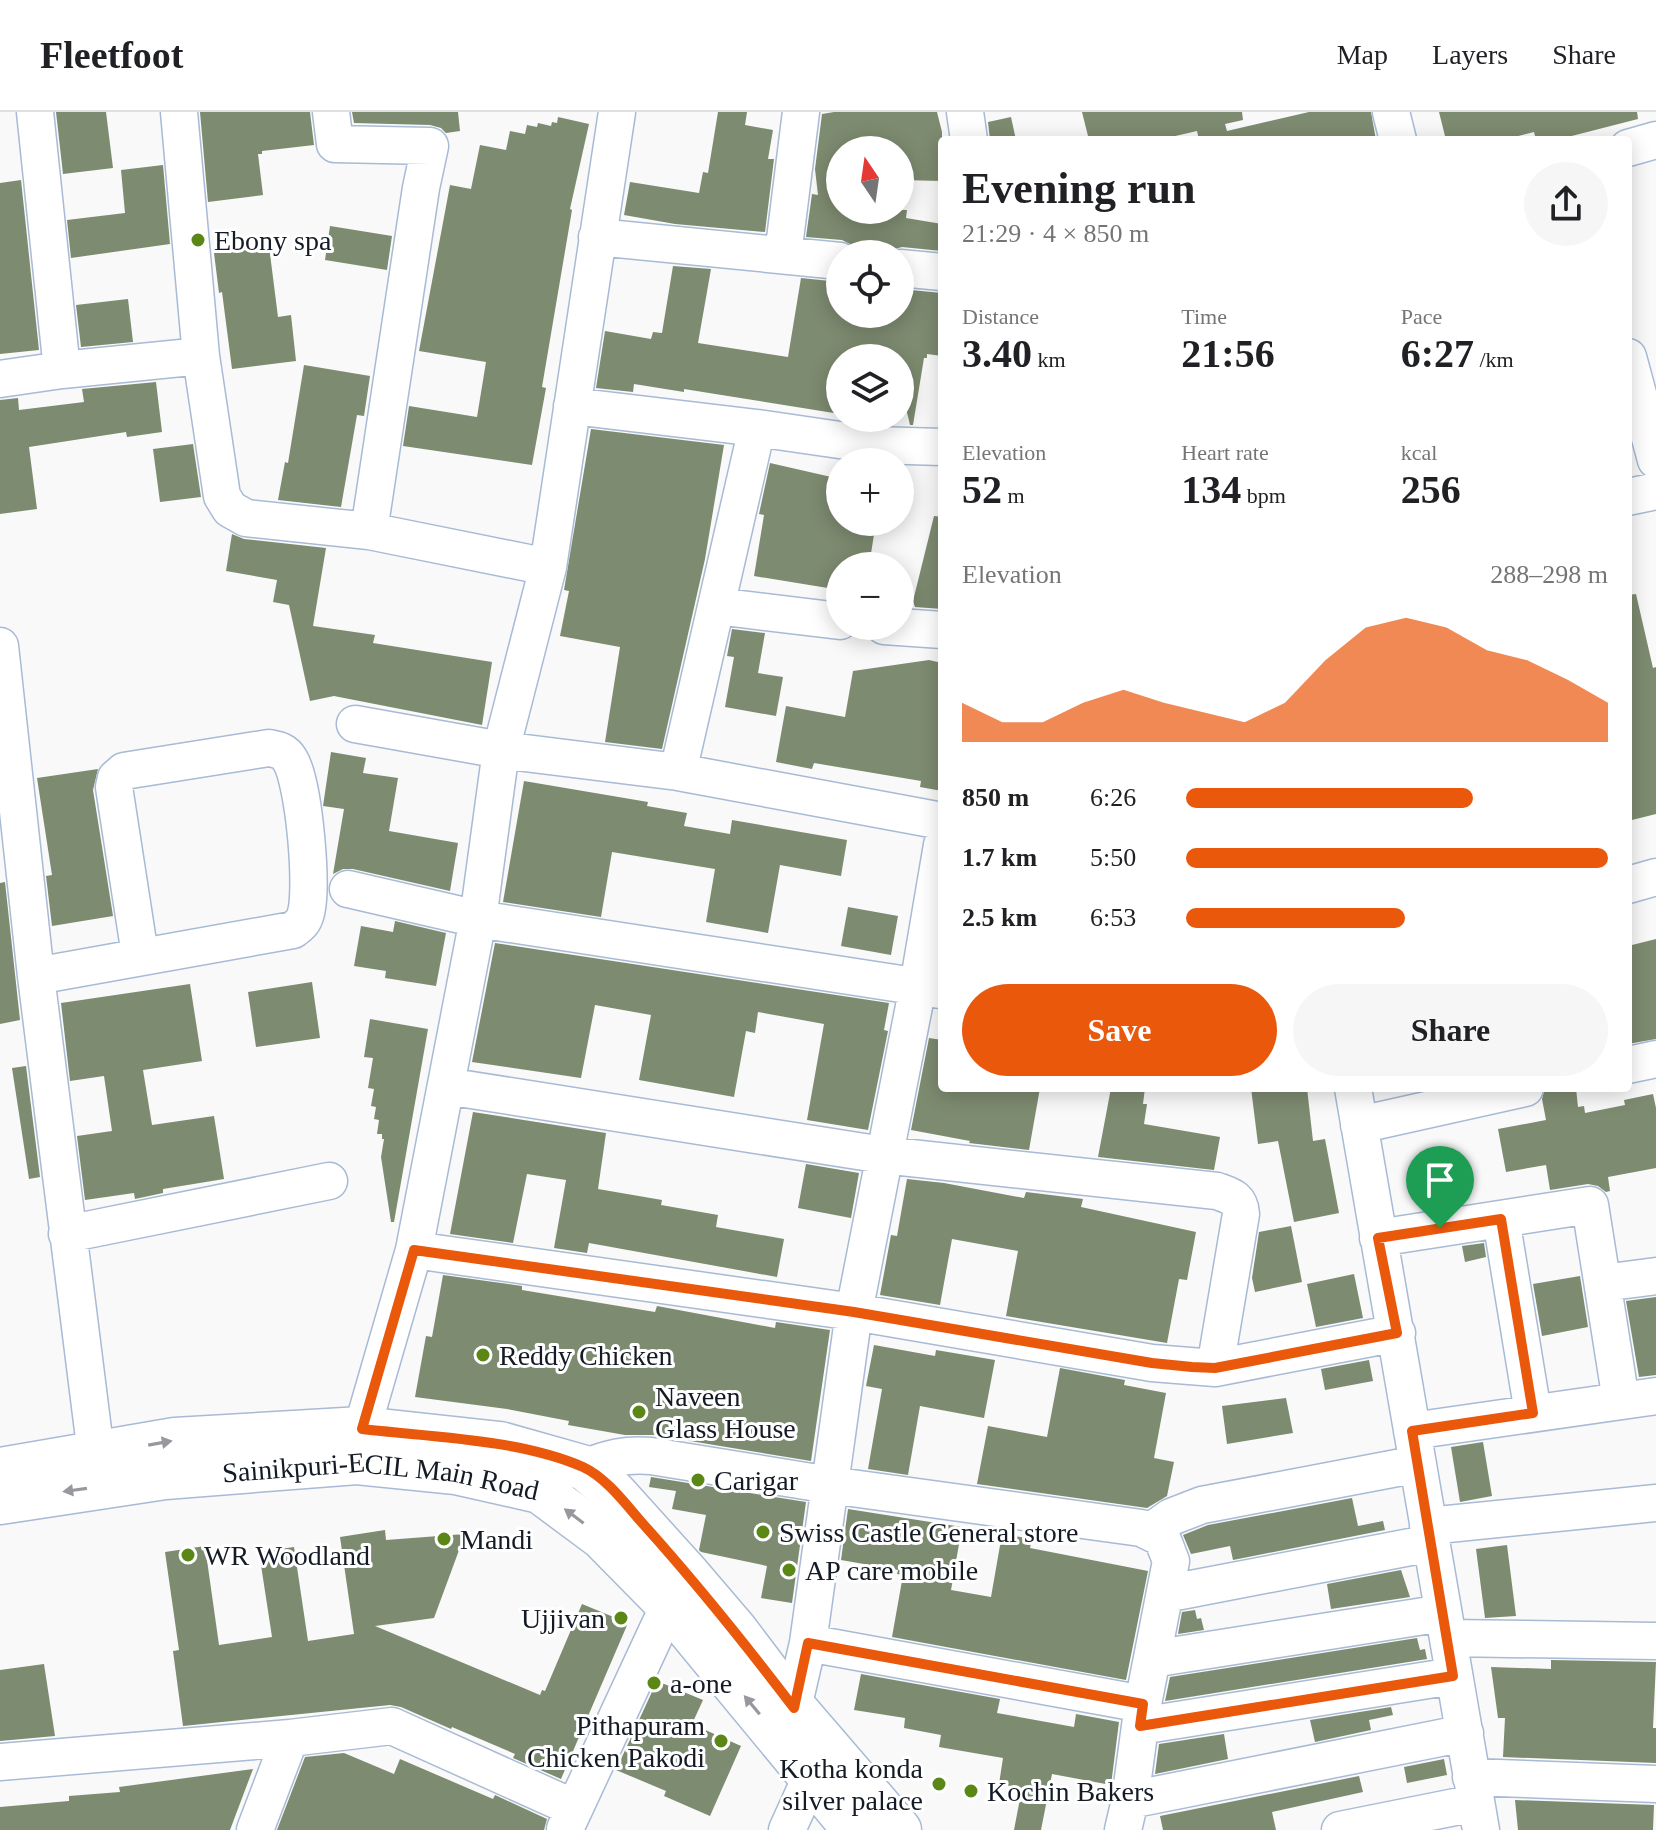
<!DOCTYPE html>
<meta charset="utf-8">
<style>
body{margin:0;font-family:Georgia,serif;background:#f6f6f6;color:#202124;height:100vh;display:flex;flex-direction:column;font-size:30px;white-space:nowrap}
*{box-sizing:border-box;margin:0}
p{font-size:26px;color:#757577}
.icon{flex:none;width:44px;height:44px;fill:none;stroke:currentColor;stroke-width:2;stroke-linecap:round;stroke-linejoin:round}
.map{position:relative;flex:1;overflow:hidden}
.sheet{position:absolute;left:938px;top:24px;width:694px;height:956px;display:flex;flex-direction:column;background:#fff;border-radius:8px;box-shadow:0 4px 20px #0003}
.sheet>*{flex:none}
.needle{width:52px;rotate:347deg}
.tools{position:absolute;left:826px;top:24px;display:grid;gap:16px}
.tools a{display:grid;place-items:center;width:88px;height:88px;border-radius:50%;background:#fff;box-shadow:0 4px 20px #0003;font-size:40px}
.pin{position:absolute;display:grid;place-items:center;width:68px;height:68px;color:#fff;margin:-82px -34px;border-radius:50% 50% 50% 0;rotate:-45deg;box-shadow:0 0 8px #0007}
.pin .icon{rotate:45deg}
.round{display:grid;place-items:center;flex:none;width:84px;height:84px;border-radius:42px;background:#f6f6f6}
.summary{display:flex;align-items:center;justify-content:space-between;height:136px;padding:0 24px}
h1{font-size:44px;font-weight:600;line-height:60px}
.metrics{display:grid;grid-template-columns:repeat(3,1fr);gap:12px;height:136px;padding:8px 24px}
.metrics div{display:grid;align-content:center}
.metrics b{font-size:40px;font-weight:600}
.metrics small{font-size:22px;font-weight:400}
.metrics p{font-size:22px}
.chart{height:224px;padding:16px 24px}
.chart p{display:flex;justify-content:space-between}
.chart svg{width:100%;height:144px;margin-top:8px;fill:#ea580c;opacity:.7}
.primary-button{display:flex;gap:16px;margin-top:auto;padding:16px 24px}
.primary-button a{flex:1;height:92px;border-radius:48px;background:#ea580c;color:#fff;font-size:32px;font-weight:600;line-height:92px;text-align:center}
.primary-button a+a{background:#f6f6f6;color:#202124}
ul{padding:0 24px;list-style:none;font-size:26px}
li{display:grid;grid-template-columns:128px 96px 1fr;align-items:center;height:60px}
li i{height:20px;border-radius:10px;background:#ea580c}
header{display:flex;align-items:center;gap:48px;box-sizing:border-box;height:112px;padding:0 40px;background:#fff;border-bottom:2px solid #e0e0e0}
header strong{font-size:38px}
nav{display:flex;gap:44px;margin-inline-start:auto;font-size:28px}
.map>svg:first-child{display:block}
</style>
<header>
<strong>Fleetfoot</strong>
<nav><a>Map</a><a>Layers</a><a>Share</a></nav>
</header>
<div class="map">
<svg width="1656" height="1718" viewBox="0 0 1656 1718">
<rect width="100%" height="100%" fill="#f9f9f9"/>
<path fill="#7d8b70" d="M56,0H106L113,56L63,62Z
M200,0H310L314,33L262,39V42H258L263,83L208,90Z
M352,0H458L460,19L446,21L441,16L430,13L354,11Z
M718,0H747L745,13L773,18L768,47H774L765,120L675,112L624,103L630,70L699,81L703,60L708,61Z
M834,0H937L942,20V69L900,68V38H840V98H907L906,106L942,112V139L902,135L888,139L854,134L842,128L806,125L812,82L818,83L815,57L822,2Z
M1082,0H1242L1243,8L1225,12L1227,19L1309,0H1371L1376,28H1199L1197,19L1158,28H1089Z
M1439,0H1637L1638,7L1556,28H1536L1534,20L1503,28H1446Z
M558,5L589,12L570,97L572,98L542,275L546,276L532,353L403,334L409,294L477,305L486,250L419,239L450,73L471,77L480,33L506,38L510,19L525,22L527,13L537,15L538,11L551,14L552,10L557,11Z
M1011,5L1016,28H990L988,10Z
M163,53L170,132L71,146L67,108L125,101L121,58Z
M21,68L39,238L0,242V71Z
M330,114L392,124L387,158L325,148Z
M269,134L278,205L291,203L296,249L232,257L222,180L219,181L214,141Z
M673,154L711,157L698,231L788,245L801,166L840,170V202H900V177L942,181V244L927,242V246H924L913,313H910L900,271V246H840V302L684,277V280L634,272L633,280L596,276L605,219L651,227L653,220L662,221Z
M128,187L133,230L81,235L76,193Z
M304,253L370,264L364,304L357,303L341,395L278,388L285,350L288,351Z
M156,270L162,320L127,325L126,320L29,335L37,397L0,402V288L18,286L19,298L84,290L82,277Z
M591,317L724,333L705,447L662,637L605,630L620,535L560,524L569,479L564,478Z
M193,332L201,385L160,390L153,337Z
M770,351L840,367V410H876L869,454H840V478L754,464L764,403L759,402Z
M934,404L942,405V497L915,495L913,489Z
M232,422L244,427L326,436L313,514L375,523L373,531L492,550L482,613L334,584L310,589L289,493L273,490L277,468L226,459Z
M1636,482L1653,556L1656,555V702L1628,709V483Z
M732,517L765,521L758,561L783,565L776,604L725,595L734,545L727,544Z
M929,548L942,551V679L920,675L921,669L814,651L812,657L776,650L786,594L845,605L853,559Z
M331,640L366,646L363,661L398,666L389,719L458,731L450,779L353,757H343L333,762L344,697L323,694Z
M98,657L93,678L113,804L52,814L46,764L52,763L37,666Z
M524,669L648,690L647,694L687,701L684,714L730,722L732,708L847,728L841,764L780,753L768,821L706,810L715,757L612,740L601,805L503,790Z
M5,770L20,908L0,912V771Z
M848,795L898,804L891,843L841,834Z
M395,809L446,821L436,874L385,866L386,859L354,854L361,814L393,820Z
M1656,827V927L1628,932V834Z
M495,831L889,891L884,918L888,919L868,1018L807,1008L824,912L758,900L755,921L746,919L734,985L639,968L651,903L595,893L581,966L472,950Z
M312,870L320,926L256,935L248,880Z
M190,872L202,949L143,958L152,1013L214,1004L224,1067L163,1077V1081L135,1087L134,1081L85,1088L77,1024L112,1019L104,964L70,969L61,891Z
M370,907L428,917L394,1110H391L381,1045L384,1027H382V1022H377L379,1008L374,1007L376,995L371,994L374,977L368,976L373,946L364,945Z
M929,926L942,928V976H1040L1029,1038L969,1031L970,1029L911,1018Z
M26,954L40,1065L29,1067L12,956Z
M1111,976H1145L1143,992H1147L1144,1012L1220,1025L1214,1058L1098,1045Z
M1251,976H1307L1313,1029L1325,1027L1339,1101L1294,1110L1278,1029L1258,1032Z
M1545,976H1576L1578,995L1584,994L1585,1001L1625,993L1624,988L1653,982L1656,996V1056L1608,1065L1610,1079L1606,1080L1598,1074L1588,1072L1550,1078L1546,1053L1506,1060L1498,1017L1546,1008L1542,987Z
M473,1000L606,1021L598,1077L662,1088L661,1093L718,1103L716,1115L784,1127L777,1165L589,1131L587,1141L554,1136L566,1068L527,1062L513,1131L450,1122Z
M806,1052L859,1061L851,1106L798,1096Z
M907,1067L944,1071L1024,1086L1026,1080L1083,1087L1081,1095L1196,1120L1187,1168L1179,1167L1167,1231L1006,1204L1018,1139L952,1127L940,1193L880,1183L891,1123L897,1124Z
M1291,1114L1302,1170L1255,1180L1252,1166L1259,1120Z
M1484,1131L1486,1145L1465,1150L1462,1134Z
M1354,1162L1363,1206L1316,1215L1307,1172Z
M443,1163L522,1174V1178L655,1200L657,1194L775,1216L776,1210L830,1218L811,1349L654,1323H625L568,1313L569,1309L507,1297L415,1285L426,1224L432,1225Z
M1580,1164L1588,1215L1542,1224L1533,1172Z
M1656,1185V1263L1639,1265L1626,1189Z
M874,1233L935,1244L936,1238L995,1248L984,1306L920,1294L908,1363L868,1357L882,1277L866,1274Z
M1369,1248L1373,1269L1325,1278L1321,1257Z
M1060,1256L1125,1268L1124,1273L1166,1281L1154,1346L1174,1350L1167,1384L1147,1396L977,1372L988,1314L1047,1325Z
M1286,1286L1293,1321L1227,1332L1222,1294Z
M1483,1330L1492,1384L1460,1390L1451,1335Z
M651,1365L806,1390L792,1491L761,1486L767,1454L701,1440L699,1438L706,1403L672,1397L676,1379L649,1375Z
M1352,1386L1358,1414L1383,1409L1385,1418L1233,1448L1230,1434L1191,1442L1183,1423L1208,1413Z
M848,1397L962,1415L951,1478L991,1485L1002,1422L1032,1427L1030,1436L1148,1459L1126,1568L892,1525L903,1463L897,1462L898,1458L841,1448Z
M385,1418L386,1428L465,1422L434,1506L375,1514L540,1583L542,1578L545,1579L582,1492L628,1511L561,1667L513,1646L515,1642L452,1615L451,1617L401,1595L390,1593L183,1614L173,1539L179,1538L165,1440L205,1434L219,1533L272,1525L259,1440L294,1435L308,1529L354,1522L340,1425Z
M1507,1433L1516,1504L1485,1506L1476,1437Z
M1401,1458L1410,1485L1331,1497L1327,1472Z
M1195,1498L1197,1507L1201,1506L1204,1518L1178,1522L1182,1500Z
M1417,1526L1420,1538L1425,1537L1427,1547L1165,1589L1170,1565Z
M1551,1548L1656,1550L1653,1616H1656V1651L1503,1645L1505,1606H1498L1491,1555L1551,1557Z
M44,1552L55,1624L0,1629V1558Z
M861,1562L1000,1587L997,1601L1074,1615L1076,1602L1119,1610L1111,1673L1052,1662L1041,1718H1014L1022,1676L999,1672L1003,1646L939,1635L941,1623L904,1616L905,1606L854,1598Z
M657,1569L703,1588L692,1612L741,1634L710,1704L664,1684L666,1679L616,1658Z
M1391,1595L1393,1603L1369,1608L1371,1618L1315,1630L1310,1608Z
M1224,1622L1228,1647L1155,1662L1159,1632Z
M344,1641L394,1662L400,1647L493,1687L495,1683L547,1707L544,1718H277L305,1645Z
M1444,1647L1447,1663L1407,1671L1404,1655Z
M253,1657L230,1718H0V1695L69,1689V1684L120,1680L119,1675Z
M1359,1664L1363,1680L1272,1700L1276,1718H1163L1160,1704Z
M1515,1688L1654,1693L1653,1718H1518Z"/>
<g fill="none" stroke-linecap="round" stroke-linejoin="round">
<g stroke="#a8bad5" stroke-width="39">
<path id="minor" d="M35,0L62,258
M179,0L201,244
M331,0L335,32L430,34L421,76L369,419
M965,0L969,28
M1391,0L1398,28
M1628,36L1656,28
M597,125L840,149
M783,143L801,0
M900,156L942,160
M1628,245L1656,348
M0,267L62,258L201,244L222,384L230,397L246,406L369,419L548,455
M572,294L757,316L678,660
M757,316L874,333L942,335
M1628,385L1656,379
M716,494L840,509
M884,514L942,518
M0,534L36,864L96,1342
M355,612L501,638L678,660L942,709
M1628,773L1656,765
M348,777L478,807L940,878
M36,864L293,818C298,814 303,811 305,804C314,780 304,670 290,648C285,639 279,638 269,636L124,659L116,666L114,675L140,843
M1628,953L1656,947
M446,974L883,1043L1217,1079C1231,1084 1240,1086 1241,1102L1215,1256
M1353,976L1481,1718
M1359,1013L1525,976
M1501,1107L1533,1301
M67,1122L329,1069
M1378,1126L1590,1093L1621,1289
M414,1138L854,1200L1152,1251L1215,1256L1397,1221
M1603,1171L1656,1164
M362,1317L414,1138L478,807L501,638L548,455L617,0
M1412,1319L1656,1284
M585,1356C608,1346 626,1342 651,1344L830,1373L1141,1416L1162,1426L1171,1449L1143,1592
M1428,1414L1656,1391
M1150,1420L1171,1405L1202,1393L1418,1352
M1165,1482L1431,1431
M1448,1526L1656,1529
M808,1531L1143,1592L1130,1688L1123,1718
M1152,1547L1443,1501
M789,1613L808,1531L854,1200L918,874L942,733
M1140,1614L1453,1564
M0,1650L290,1626L392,1614L574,1696
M1471,1665L1656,1672
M1130,1688L1465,1621
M565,1717L669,1493
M255,1718L290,1626
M787,1718L811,1665
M1340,1718L1475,1691"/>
</g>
<g stroke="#a8bad5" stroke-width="47">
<g id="major">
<path d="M0,1358L175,1328L362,1317L500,1332L585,1356L614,1381L688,1463L735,1518L794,1596L899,1718"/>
<path id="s1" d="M0,1390L165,1365L357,1350L456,1360L540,1379L602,1425L669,1493L855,1718"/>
</g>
</g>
<use href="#minor" stroke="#fff" stroke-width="36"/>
<use href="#major" stroke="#fff" stroke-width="44"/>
</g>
<defs><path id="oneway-solid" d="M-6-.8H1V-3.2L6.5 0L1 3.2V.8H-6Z" transform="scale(2)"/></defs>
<g fill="#96989d">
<use href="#oneway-solid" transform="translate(160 1331) rotate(-10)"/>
<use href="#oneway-solid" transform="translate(75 1378) rotate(172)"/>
<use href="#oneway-solid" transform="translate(574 1404) rotate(-143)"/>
<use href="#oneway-solid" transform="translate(752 1593) rotate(-130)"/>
</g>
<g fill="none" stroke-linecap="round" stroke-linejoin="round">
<g stroke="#fff" stroke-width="16">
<path id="route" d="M1501,1107L1533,1301L1412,1319L1453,1564L1140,1614L1143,1592L808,1531L794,1596C746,1533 697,1472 644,1413C627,1394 607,1366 583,1355C519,1327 431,1325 362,1317L414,1138L854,1200L1152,1251L1192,1255L1215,1256L1397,1221L1378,1126Z"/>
</g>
<use href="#route" stroke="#ea580c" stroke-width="10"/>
</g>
<g fill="#5b8717" stroke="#fff" stroke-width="3">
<circle cx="198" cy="128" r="8"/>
<circle cx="483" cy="1243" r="8"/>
<circle cx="639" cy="1300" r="8"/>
<circle cx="698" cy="1368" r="8"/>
<circle cx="763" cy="1420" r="8"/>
<circle cx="444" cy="1427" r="8"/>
<circle cx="188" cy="1443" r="8"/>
<circle cx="789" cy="1458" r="8"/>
<circle cx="621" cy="1506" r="8"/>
<circle cx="654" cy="1571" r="8"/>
<circle cx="721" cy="1629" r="8"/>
<circle cx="939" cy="1672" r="8"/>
<circle cx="971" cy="1679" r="8"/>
</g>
<g text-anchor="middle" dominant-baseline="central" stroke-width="6" stroke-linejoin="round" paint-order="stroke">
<g font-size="28" fill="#151b25" stroke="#fff" text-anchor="start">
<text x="214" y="128">Ebony spa</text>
<text x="499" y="1243">Reddy Chicken</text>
<text x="655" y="1284">Naveen<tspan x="655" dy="32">Glass House</tspan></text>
<text x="714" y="1368">Carigar</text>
<text x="779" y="1420">Swiss Castle General store</text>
<text x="460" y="1427">Mandi</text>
<text x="204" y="1443">WR Woodland</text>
<text x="805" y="1458">AP care mobile</text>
<text x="605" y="1506" text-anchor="end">Ujjivan</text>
<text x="670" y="1571">a-one</text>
<text x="705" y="1613" text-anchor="end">Pithapuram<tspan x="705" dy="32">Chicken Pakodi</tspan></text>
<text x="923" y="1656" text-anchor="end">Kotha konda<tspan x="923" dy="32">silver palace</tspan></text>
<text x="987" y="1679">Kochin Bakers</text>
</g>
<g font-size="28" fill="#151b25" stroke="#fff">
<text stroke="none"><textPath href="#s1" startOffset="384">Sainikpuri-ECIL Main Road</textPath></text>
</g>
</g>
</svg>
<div class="tools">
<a><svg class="needle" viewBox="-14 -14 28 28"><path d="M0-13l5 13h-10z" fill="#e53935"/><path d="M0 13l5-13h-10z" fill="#757577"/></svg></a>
<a><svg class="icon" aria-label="locate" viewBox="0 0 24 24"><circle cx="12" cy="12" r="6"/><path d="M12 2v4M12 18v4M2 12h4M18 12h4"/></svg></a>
<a><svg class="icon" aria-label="layers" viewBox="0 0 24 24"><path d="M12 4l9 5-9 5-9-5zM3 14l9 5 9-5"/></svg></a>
<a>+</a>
<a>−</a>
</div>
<div class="pin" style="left:1440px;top:1116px;background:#1e9e55"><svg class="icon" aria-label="arrive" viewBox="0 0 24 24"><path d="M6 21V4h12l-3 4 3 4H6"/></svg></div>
<section class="sheet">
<div class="summary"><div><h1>Evening run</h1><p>21:29 · 4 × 850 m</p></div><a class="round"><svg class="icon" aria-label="share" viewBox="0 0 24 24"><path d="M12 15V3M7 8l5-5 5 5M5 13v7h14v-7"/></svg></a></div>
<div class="metrics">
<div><p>Distance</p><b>3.40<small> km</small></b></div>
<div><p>Time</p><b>21:56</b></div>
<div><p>Pace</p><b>6:27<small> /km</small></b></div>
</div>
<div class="metrics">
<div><p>Elevation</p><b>52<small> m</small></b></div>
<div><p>Heart rate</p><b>134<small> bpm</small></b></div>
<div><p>kcal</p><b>256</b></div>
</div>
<div class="chart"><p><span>Elevation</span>288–298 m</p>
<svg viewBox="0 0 160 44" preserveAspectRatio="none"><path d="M0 44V32L10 38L20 38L30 32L40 28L50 32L60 35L70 38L80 32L90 19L100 9L110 6L120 9L130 16L140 19L150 25L160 32V44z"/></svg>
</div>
<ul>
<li><b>850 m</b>6:26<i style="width:68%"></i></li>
<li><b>1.7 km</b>5:50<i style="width:100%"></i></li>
<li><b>2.5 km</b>6:53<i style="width:52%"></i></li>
</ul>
<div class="primary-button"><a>Save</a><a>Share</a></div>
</section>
</div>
